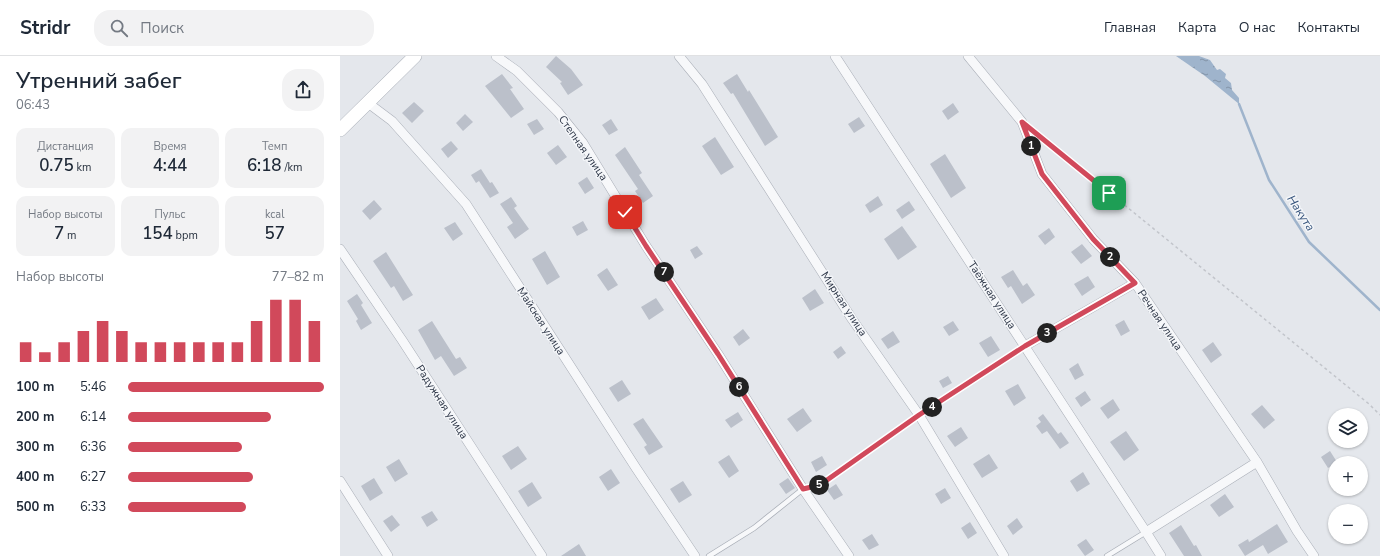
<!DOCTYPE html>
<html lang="ru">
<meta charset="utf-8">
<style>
body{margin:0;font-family:"Nunito Sans",sans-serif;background:#f2f2f3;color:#1f2937;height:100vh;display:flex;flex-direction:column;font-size:15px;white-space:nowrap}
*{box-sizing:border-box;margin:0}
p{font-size:13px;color:#747a83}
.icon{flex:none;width:22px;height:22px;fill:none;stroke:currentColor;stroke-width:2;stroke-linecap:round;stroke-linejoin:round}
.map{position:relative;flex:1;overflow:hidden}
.drawer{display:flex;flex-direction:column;background:#fff;width:340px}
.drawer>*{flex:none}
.controls{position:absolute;left:988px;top:352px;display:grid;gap:8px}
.controls a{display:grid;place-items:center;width:40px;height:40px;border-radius:50%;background:#fff;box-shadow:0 1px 3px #0004;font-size:20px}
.pin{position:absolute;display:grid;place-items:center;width:34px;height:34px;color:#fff;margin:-17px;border-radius:8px;box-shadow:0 2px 6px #0006}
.km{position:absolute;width:20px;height:20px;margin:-10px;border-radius:50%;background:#222;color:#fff;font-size:11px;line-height:20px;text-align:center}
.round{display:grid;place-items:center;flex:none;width:42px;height:42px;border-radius:16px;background:#f2f2f3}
.headline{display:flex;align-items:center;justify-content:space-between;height:68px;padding:0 16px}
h1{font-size:22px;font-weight:600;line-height:30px}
.metrics{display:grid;grid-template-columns:repeat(3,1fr);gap:6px;height:68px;padding:4px 16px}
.metrics div{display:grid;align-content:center;border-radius:10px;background:#f2f2f3;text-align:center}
.metrics b{font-size:17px;font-weight:600}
.metrics small{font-size:11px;font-weight:400}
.metrics p{font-size:11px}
.chart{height:112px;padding:8px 16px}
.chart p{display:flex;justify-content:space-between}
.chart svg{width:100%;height:72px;margin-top:4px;stroke:#d1495b;stroke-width:6}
ul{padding:0 16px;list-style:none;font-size:13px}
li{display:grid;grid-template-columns:64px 48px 1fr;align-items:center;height:30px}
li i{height:10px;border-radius:5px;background:#d1495b}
header{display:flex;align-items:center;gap:24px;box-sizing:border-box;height:56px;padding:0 20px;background:#fff;border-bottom:1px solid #e0e1e3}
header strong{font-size:19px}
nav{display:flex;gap:22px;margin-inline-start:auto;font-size:14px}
.search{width:280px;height:36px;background:#f2f2f3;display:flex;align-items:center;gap:10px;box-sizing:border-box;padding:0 14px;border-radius:16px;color:#747a83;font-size:15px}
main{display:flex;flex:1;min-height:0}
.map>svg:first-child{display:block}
</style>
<header>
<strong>Stridr</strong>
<div class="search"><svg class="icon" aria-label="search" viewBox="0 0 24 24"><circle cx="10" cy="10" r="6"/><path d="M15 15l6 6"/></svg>Поиск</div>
<nav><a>Главная</a><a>Карта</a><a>О нас</a><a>Контакты</a></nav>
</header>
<main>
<section class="drawer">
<div class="headline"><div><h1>Утренний забег</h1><p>06:43</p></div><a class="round"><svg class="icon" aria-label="share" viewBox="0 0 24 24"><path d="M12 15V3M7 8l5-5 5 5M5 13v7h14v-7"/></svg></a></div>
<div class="metrics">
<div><p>Дистанция</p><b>0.75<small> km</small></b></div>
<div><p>Время</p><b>4:44</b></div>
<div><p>Темп</p><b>6:18<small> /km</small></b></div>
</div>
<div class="metrics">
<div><p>Набор высоты</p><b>7<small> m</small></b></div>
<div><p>Пульс</p><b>154<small> bpm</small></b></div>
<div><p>kcal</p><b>57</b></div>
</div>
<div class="chart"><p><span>Набор высоты</span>77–82 m</p>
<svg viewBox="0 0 160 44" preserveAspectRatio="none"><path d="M5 44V32M15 44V38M25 44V32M35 44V25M45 44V19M55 44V25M65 44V32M75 44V32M85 44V32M95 44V32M105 44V32M115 44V32M125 44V19M135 44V6M145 44V6M155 44V19"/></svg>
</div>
<ul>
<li><b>100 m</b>5:46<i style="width:100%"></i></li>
<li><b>200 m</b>6:14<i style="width:73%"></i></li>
<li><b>300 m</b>6:36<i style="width:58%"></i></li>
<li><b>400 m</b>6:27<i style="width:64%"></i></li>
<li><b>500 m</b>6:33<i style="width:60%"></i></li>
</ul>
</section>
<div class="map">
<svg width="1040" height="500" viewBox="0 0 1040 500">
<defs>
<pattern id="water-ripples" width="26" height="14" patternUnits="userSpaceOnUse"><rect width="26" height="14" fill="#9fb4cc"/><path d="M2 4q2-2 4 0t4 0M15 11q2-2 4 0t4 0" fill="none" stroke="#8293a7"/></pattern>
</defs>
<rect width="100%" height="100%" fill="#e4e7ec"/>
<path fill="url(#water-ripples)" d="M836,0H859L870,4L877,14L880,13L886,18L885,22L891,27L892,34L899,42V48L865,20Z"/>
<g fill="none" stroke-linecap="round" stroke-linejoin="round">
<path stroke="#9fb4cc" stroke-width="2.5" d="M899,48L929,124L969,186L1040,254"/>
</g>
<path fill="#bbc0ca" d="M216,0L231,13L243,29L228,39L220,27L222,26L206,11Z
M162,18L173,32L170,33L184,53L171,62L145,30Z
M397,18L408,36L409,34L438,81L425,90L393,37L391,38L383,27Z
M74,46L84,55L72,67L62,57Z
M613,47L619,56L608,64L602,55Z
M125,58L133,66L123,75L116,67Z
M519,61L525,70L514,77L508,68Z
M197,63L204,73L194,79L187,68Z
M271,63L278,74L269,79L262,69Z
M375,81L394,111L381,119L362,90Z
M111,85L118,93L108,102L101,93Z
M218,89L227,101L216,109L207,97Z
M285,91L302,117L299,119L313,140L303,147L295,135L298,133L275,99Z
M605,98L626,132L611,142L590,108Z
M141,113L150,127L152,126L159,137L150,142L139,125L136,127L131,119Z
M247,121L254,132L245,138L238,127Z
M538,140L543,149L530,157L525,149Z
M171,141L177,150L174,152L189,173L175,183L167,171L173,167L160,148Z
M34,144L42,153L30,164L22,155Z
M569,145L575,154L562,163L556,154Z
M243,165L248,174L237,180L232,171Z
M115,166L123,178L113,185L104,172Z
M562,170L577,191L558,204L544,183Z
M709,172L715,181L705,189L698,180Z
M742,188L752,200L741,208L731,196Z
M357,190L363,198L355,203L350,194Z
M205,195L220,221L207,229L192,203Z
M46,196L73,239L63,245L54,230L51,232L33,205Z
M267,212L278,229L268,235L257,219Z
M673,214L683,230L687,227L695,239L682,248L671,230L668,232L661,221Z
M748,220L755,231L742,240L734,228Z
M475,233L484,247L470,255L462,242Z
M17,238L23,247L21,249L32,267L21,274L16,265L18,263L7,245Z
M316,242L324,254L309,264L301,251Z
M784,264L790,275L781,280L775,269Z
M92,265L116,303L120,301L127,312L114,320L101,300L95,304L78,274Z
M613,265L619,274L609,280L603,271Z
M403,273L410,282L399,290L393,281Z
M553,275L560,286L548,293L541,283Z
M651,280L660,294L648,301L639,287Z
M873,286L882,299L871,307L862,294Z
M501,290L506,297L498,303L493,296Z
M738,307L744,319L735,324L729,313Z
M608,320L612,327L603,332L599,325Z
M282,324L291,338L278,346L269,332Z
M678,328L686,342L674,350L665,335Z
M745,335L751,344L741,351L735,342Z
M773,343L780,354L768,363L760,352Z
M922,349L935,364L924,373L911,358Z
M463,352L472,365L457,376L447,363Z
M398,356L403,364L391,372L385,364Z
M703,358L718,378L721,376L729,387L720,393L707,375L702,378L696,370L701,366L698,362Z
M303,362L323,391L309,399L304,391L307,389L293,368Z
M621,371L628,382L615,391L607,380Z
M786,375L799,394L784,405L770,386Z
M178,390L187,403L171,414L162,400Z
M990,395L997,406L988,412L981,401Z
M649,398L658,412L642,422L633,408Z
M389,399L399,415L389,422L378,406Z
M482,400L487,409L476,416L471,406Z
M59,403L68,418L55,426L46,411Z
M271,413L280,427L268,435L259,421Z
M743,416L750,428L737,436L730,425Z
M34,422L43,437L30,445L21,430Z
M448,422L455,432L446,438L439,428Z
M343,425L352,439L339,447L330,433Z
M192,426L202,442L188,451L178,435Z
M496,428L503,439L494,444L487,434Z
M605,432L611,442L601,448L595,438Z
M885,438L894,451L879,461L870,449Z
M92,455L98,464L87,471L81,461Z
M52,459L60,469L51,476L43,465Z
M677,462L683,471L673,479L667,470Z
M630,466L637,477L628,483L621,472Z
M937,468L948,486L928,498L923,489L905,500L898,489L908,483L909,486Z
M841,469L854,490L856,489L862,500H844L829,477Z
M532,478L539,489L529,494L522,484Z
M746,483L754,494L745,500L737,489Z
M239,488L246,500H221Z"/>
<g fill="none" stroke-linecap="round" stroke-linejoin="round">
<g stroke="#a9aeb7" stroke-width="6">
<path id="lane" d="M369,500L414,472L463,433L480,429L579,359L685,290
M767,500L806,476"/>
</g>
<g stroke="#a9aeb7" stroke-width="10">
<path id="street" d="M156,0L177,15L218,56L243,87L306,190L378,298L463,433L509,500
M339,0L362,28L512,263L579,359L664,500
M495,0L806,476L821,500
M628,0L682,66L702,118L753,183L795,227L917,406L957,475L974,500
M28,47L52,65L126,148L296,412L355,500
M0,193L62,284L202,500
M685,290L795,227
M0,425L48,500
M806,476L917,406"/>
</g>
<g stroke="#a9aeb7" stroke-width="14">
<path id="secondary" d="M0,74L75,0"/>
</g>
<path stroke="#c2c5cb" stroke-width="1.5" stroke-dasharray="3 3" stroke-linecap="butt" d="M696,77L1029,348L1040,359"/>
<use href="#lane" stroke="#f7f8fa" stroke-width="4.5"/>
<use href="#street" stroke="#f7f8fa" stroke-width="9"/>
<use href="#secondary" stroke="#fff" stroke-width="13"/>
</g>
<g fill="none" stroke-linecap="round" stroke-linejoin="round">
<g stroke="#fff" stroke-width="8">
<path id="route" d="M285,156L306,190L378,298L463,433L480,429L579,359L685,290L795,227L753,183L702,118L682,66L769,137"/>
</g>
<use href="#route" stroke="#d1495b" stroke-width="5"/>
</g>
<g text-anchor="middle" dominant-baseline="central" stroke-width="3" stroke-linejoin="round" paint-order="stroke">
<g font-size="11" fill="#2b3445" stroke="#f4f6f9">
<text transform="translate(243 92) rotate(55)">Степная улица</text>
<text transform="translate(652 239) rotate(57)">Таёжная улица</text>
<text transform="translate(504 248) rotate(57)">Мирная улица</text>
<text transform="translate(820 264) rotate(56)">Речная улица</text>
<text transform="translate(201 265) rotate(57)">Майская улица</text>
<text transform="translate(102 346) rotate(57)">Радужная улица</text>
</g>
<g font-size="12" font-style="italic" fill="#34527a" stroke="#f4f6f9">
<text transform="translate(961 157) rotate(57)">Накута</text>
</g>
</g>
</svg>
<div class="controls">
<a><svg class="icon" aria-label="layers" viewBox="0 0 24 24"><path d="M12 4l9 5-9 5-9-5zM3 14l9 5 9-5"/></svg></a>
<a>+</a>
<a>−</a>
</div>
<div class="pin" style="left:769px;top:137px;background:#1e9e55"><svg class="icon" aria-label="arrive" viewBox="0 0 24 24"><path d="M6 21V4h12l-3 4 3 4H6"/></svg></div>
<div class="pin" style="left:285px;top:156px;background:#d93025"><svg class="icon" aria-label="check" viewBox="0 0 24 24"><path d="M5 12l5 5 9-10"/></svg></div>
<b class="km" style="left:691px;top:90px">1</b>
<b class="km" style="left:770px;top:201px">2</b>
<b class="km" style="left:707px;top:277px">3</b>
<b class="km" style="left:592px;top:351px">4</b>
<b class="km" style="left:479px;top:429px">5</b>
<b class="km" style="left:399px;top:331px">6</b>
<b class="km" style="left:324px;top:216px">7</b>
</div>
</main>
